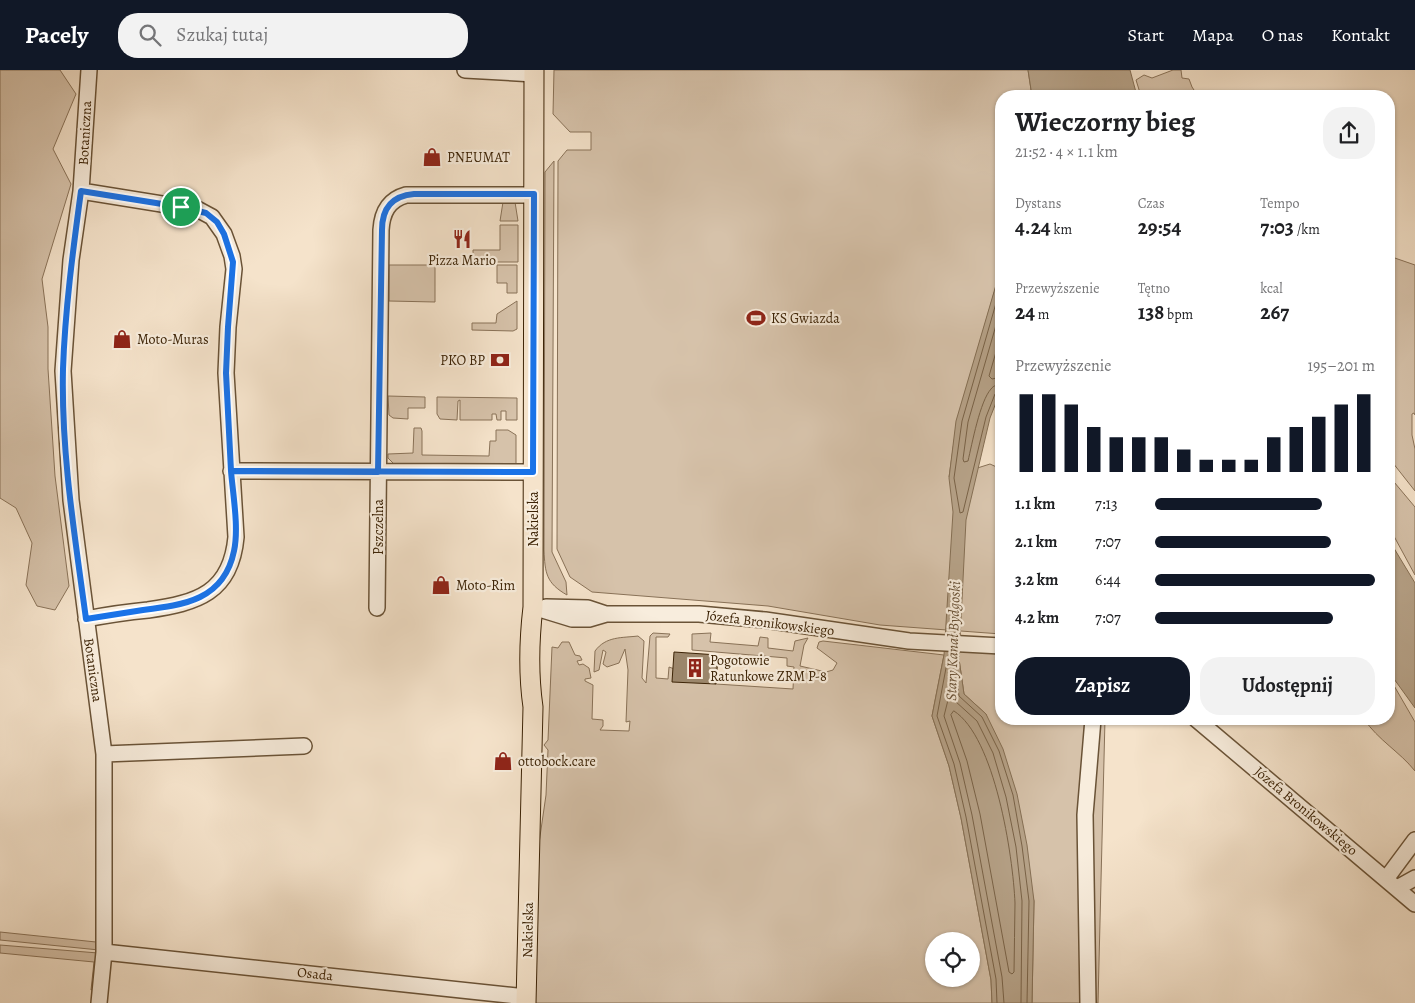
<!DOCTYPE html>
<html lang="pl">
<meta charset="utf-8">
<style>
body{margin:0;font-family:Alegreya,serif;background:#f2f2f2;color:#202124;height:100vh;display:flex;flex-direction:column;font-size:19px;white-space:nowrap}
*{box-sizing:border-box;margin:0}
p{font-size:16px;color:#757577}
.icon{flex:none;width:28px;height:28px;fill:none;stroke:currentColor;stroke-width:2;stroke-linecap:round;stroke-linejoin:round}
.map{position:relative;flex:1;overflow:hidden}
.drawer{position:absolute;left:995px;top:20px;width:400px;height:635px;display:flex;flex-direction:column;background:#fff;border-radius:20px;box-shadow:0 1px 4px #0004}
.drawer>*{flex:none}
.tools{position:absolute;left:925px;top:862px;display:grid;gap:10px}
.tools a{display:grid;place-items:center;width:55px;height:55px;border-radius:50%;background:#fff;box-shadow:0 1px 4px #0004;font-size:25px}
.pin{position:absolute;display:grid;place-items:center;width:42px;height:42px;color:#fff;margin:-21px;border:2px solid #fff;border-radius:50%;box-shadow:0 1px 5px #0007}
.round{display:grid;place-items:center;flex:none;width:52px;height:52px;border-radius:20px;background:#f2f2f2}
.overview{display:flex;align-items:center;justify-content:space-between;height:85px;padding:0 20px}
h1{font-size:28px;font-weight:700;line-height:38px}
.stats{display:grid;grid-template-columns:repeat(3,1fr);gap:8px;height:85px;padding:5px 20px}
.stats div{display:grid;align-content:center}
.stats b{font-size:21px;font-weight:700}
.stats small{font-size:14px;font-weight:400}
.stats p{font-size:14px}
.chart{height:140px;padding:10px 20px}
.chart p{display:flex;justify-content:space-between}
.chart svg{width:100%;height:90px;margin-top:5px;stroke:#111827;stroke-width:6}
.button{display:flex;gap:10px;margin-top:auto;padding:10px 20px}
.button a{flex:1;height:58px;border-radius:20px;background:#111827;color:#fff;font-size:20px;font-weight:700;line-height:58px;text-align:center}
.button a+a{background:#f2f2f2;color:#202124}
ul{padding:0 20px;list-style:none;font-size:16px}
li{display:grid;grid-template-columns:80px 60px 1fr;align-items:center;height:38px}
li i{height:12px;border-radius:6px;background:#111827}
header{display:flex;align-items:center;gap:30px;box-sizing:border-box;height:70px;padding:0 25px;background:#111827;color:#fff}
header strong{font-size:24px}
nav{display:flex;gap:28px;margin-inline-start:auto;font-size:18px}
.search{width:350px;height:45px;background:#f2f2f2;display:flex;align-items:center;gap:12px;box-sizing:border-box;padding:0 18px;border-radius:20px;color:#757577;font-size:19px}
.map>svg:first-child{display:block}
</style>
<header>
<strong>Pacely</strong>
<div class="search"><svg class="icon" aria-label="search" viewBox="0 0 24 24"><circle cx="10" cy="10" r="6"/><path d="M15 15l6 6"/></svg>Szukaj tutaj</div>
<nav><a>Start</a><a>Mapa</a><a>O nas</a><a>Kontakt</a></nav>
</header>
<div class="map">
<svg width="1415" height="933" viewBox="0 0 1415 933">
<rect width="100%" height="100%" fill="#f5e3cb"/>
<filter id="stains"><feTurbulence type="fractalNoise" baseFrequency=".004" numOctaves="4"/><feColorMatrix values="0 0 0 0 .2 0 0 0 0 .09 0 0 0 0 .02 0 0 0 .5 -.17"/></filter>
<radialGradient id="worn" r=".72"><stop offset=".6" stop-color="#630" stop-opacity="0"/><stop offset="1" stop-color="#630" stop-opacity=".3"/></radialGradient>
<path fill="#d6c2aa" stroke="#897258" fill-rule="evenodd" d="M0,0H60L76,24L53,79L71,114L42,209L48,257V299L55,406L69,516L55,540L37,536L26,515L32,473L16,438L0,428Z
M554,0H1028L1032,26H1001V199L957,351L949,407L990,394L1001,399V564L880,555L768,536L592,522L570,507L557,479L558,91L567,80H591V62H570L553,44Z
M1173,0H1181L1182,8L1189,9L1192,17L1198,26H1141L1136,10L1144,5L1152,8Z
M554,91L552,482L566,512L567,525C546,513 545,503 544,480L545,102Z
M503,132H515L518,151H500Z
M500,155H518V192H473V180H500Z
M1389,186L1415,195V345L1414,343L1412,344V365L1415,379V421L1389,388Z
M389,195H435V232L389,231Z
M497,195H517V223H507V213H497Z
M517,231V259L513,261L472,260V253H496L497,244Z
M388,326L425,327V338H408V349L393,348L389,345Z
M437,327L517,328V350H506V341H501V350H497L496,344H492V350H460V330L458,331L457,350L440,349L437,344Z
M414,358H421L422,361V385L489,386L490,371H496V360H508L516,365V394H394L388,388V384L413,383Z
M1389,406L1415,437V505L1389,457Z
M653,563L670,564L668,567H656V608L668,609L669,597L716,614L793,619L794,597L787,596V588L692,580V564L711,563L710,572L758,576L760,567L768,568V578L793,581L795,571L808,568L804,575L800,596L826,602L833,600L837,593L817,578L819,572L823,571L944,585L932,646L949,696L961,748L991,910L992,933H535L536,794L546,725L548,680L544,675L548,670L552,577L558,578L562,572H569L575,585L580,586L582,590L577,591L579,595L583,594L589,598L591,608L585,609V611L593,615L592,649L603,650V656L600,660L629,661L630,651L626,652L628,600L625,579L619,593L607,597L603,594L606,582L603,580L599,600L594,602L595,581C606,566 622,568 638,566L644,571L642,608L646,613L650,566ZM934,871H971V909H934Z
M960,574L1001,576V649H1105L1098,933H1032L1034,831L986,644L964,624L959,589Z
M1389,607L1415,652V701C1400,682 1378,670 1364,649H1389Z
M0,862L96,872V866H99V880L0,870Z
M0,875L98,883L95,918L91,920L94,892L0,883Z"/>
<path fill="#b6a288" stroke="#856f54" d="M1028,0H1130L1137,26H1032Z
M1001,198V320L990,348L966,450L959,589L964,624L986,644L1003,679L1017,724L1027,775L1034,831L1032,933H992L991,910L961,748L949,696L932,646L944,585L953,442L949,408L956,351Z
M1389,470L1415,513V638L1389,602Z"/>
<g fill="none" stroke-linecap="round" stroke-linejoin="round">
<path stroke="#796247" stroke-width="1" d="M1001,216L962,351L954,408L960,443L963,442L986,347L995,324L1001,321
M1001,238L968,352L963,389L964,392L968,391C972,374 980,331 991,319C994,315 997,315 1001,315
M1001,265L989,306L992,309L1001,307
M950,564L953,514L956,511L958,514L955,565
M949,582L937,646L954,694L966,747L996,909L997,933
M954,582L959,626L982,647L999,681L1013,725L1022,776L1029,831L1027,933
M954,641C995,667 1013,786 1015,833C1015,856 1014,879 1014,902L1012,904L1009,902L980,744L967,691L951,645Z
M1004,933L1002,907L972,745L960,693L944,646L950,622L952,623L955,631L977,651L993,683L1006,727L1016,777L1022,831L1021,933"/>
</g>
<path fill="#9c876c" stroke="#3c2306" d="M674,582L718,585L716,614L672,612Z"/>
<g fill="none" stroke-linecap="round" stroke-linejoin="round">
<g stroke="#6a5337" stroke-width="18">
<path id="minor" d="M89,0L81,121L71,190L63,301L71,430L104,684V882L99,933
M465,0L534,4
M81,121L199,140L212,147L224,164L232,186L234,199L228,257L226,303L236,467C231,523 197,533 148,540C127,542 107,545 86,549
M231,401L533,402
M533,537L572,549H589L606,544H699L765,550L909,571L1001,576
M546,537L588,538L606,544
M377,538L381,160C382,143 388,130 406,125H534
M1196,649L1415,834
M104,684L304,676
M1386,809L1415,770
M1397,818L1415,808
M104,882L526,927
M1088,933L1085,745L1093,649"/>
</g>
<g stroke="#3c2306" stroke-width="21">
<path id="major" d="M526,933L533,637C528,602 529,571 533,537L534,0"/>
</g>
<use href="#minor" stroke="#f8eddd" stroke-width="15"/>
<use href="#major" stroke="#f5e3cb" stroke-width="19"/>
</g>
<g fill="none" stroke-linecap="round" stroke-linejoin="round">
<g stroke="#fff" stroke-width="10">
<path id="route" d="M181,137L81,121C73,180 65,240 63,299C61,383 75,467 86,549C105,546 124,543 143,540C184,535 224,530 234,481C239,458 233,425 231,401L533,402L534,124H414C392,126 382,138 382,160L378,402L231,401L226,303L228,257L233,192L224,164L217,152L206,143L181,137"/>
</g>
<use href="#route" stroke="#1a73e8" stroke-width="6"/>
</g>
<defs>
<g id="shop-bare" transform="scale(1.5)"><path d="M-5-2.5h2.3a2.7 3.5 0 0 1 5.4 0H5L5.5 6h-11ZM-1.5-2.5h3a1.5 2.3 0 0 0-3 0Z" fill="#8f2418" stroke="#f8eddd" stroke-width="2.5" paint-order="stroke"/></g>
<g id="restaurant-bare" transform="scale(1.5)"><path d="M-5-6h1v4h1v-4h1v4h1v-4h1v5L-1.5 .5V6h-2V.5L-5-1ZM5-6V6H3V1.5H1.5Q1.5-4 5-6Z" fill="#8f2418" stroke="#f8eddd" stroke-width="2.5" paint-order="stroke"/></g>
<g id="stadium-bare" transform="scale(1.5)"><path d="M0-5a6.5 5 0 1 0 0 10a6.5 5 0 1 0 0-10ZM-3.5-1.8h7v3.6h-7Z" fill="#8f2418" stroke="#f8eddd" stroke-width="2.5" paint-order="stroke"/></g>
<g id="bank-bare" transform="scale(1.5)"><path d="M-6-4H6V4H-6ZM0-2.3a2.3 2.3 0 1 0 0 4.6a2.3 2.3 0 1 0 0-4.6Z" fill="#8f2418" stroke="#f8eddd" stroke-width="2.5" paint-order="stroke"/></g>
<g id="building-bare" transform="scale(1.5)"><path d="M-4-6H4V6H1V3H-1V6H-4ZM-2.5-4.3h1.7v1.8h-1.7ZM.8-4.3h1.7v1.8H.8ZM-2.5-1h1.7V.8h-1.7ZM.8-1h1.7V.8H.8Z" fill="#8f2418" stroke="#f8eddd" stroke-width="2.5" paint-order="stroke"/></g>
</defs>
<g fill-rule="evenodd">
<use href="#shop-bare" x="432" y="87"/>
<use href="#restaurant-bare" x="462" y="169"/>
<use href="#stadium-bare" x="756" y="248"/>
<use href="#shop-bare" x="122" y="269"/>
<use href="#bank-bare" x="500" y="290"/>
<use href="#shop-bare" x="441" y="515"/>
<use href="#building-bare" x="695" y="598"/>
<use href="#shop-bare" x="503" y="691"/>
</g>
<g text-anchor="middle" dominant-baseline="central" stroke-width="4.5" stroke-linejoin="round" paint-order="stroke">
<g font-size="14" fill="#3c2306" stroke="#f8eddd">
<text transform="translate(85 63) rotate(-87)">Botaniczna</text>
<text transform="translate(533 449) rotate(-90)">Nakielska</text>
<text transform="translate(378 457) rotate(-90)">Pszczelna</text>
<text transform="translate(770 553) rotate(7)">Józefa Bronikowskiego</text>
<text transform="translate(93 600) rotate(82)">Botaniczna</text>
<text transform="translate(1306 741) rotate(40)">Józefa Bronikowskiego</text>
<text transform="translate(528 860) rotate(-89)">Nakielska</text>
<text transform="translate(315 904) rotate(6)">Osada</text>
</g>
<g font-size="14" fill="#3c2306" stroke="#f8eddd" text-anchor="start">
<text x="447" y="87">PNEUMAT</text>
<text x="462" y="190" text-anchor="middle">Pizza Mario</text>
<text x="771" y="248">KS Gwiazda</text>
<text x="137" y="269">Moto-Muras</text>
<text x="485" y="290" text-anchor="end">PKO BP</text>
<text x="456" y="515">Moto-Rim</text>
<text x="710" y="590">Pogotowie<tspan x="710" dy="16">Ratunkowe ZRM P-8</tspan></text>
<text x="518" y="691">ottobock.care</text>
</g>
<g font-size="15" font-style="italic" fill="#674f34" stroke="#f8eddd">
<text transform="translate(953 571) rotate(-88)">Stary Kanał Bydgoski</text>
</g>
</g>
<rect width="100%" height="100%" filter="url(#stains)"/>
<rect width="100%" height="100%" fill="url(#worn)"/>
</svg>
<div class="tools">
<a><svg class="icon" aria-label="locate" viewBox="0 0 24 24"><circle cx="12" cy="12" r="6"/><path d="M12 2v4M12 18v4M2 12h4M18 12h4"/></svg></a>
</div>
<div class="pin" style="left:181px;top:137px;background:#1e9e55"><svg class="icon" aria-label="arrive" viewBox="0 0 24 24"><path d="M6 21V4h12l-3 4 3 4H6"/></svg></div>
<section class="drawer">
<div class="overview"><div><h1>Wieczorny bieg</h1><p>21:52 · 4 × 1.1 km</p></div><a class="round"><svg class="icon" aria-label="share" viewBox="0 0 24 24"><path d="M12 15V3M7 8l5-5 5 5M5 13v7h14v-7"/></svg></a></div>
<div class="stats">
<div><p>Dystans</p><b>4.24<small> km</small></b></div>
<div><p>Czas</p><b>29:54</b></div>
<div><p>Tempo</p><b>7:03<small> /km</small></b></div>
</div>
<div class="stats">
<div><p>Przewyższenie</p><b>24<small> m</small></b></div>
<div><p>Tętno</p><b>138<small> bpm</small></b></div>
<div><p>kcal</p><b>267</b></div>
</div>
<div class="chart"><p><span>Przewyższenie</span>195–201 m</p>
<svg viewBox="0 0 160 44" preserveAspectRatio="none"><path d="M5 44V6M15 44V6M25 44V11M35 44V22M45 44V27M55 44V27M65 44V27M75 44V33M85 44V38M95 44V38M105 44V38M115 44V27M125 44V22M135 44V17M145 44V11M155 44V6"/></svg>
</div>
<ul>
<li><b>1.1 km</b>7:13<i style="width:76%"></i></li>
<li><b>2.1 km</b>7:07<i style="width:80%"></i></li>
<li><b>3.2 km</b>6:44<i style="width:100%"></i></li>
<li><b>4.2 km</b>7:07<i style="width:81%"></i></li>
</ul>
<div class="button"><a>Zapisz</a><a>Udostępnij</a></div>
</section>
</div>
